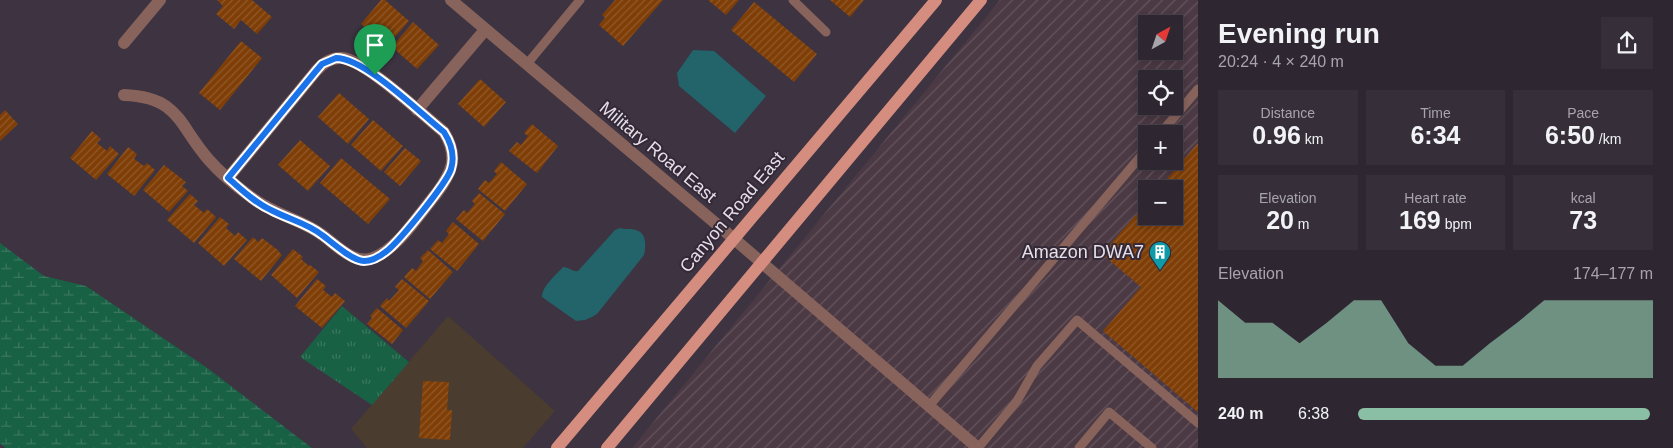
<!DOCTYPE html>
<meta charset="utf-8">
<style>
body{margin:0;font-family:Helvetica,sans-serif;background:#362e39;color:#f1f3f6;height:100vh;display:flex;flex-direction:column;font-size:19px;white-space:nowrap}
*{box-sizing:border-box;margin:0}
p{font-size:16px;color:#a7a5ab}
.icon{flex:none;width:28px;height:28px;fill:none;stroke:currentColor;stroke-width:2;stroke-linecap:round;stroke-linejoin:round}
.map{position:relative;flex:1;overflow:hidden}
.side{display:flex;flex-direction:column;background:#2e2631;width:475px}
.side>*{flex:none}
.needle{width:32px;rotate:40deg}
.buttons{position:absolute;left:1138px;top:15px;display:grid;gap:10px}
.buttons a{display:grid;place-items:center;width:45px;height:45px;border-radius:0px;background:#2e2631;box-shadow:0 2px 8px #0003,0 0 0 1px #49434d;font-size:25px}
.pin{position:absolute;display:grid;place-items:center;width:42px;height:42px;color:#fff;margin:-51px -21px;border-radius:50% 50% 50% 0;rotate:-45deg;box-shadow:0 0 5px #0007}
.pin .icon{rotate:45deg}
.round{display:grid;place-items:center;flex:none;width:52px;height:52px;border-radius:0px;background:#362e39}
.summary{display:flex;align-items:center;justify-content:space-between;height:85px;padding:0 20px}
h1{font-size:28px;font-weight:800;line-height:38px}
.stats{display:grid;grid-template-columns:repeat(3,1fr);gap:8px;height:85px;padding:5px 20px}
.stats div{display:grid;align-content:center;border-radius:0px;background:#362e39;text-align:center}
.stats b{font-size:25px;font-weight:800}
.stats small{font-size:14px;font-weight:400}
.stats p{font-size:14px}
.chart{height:140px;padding:10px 20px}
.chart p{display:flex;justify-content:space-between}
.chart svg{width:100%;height:90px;margin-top:5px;fill:#8abfa5;opacity:.7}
ul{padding:0 20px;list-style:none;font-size:16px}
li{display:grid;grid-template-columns:80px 60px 1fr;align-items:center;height:38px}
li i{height:12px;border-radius:6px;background:#8abfa5}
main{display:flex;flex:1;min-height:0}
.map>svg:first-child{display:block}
</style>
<main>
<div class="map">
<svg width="1198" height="448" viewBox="0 0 1198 448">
<defs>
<pattern id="industrial-furrows" width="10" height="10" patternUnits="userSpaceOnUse" patternTransform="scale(1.25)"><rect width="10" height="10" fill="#4b3943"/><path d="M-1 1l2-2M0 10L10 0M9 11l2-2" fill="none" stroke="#65555e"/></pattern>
<pattern id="wetland-marsh" width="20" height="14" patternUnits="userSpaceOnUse" patternTransform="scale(1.25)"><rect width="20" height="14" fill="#196144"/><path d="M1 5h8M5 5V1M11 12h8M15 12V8" fill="none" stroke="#3a775f"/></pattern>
<pattern id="park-tufts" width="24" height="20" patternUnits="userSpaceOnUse" patternTransform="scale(1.25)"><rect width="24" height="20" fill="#196144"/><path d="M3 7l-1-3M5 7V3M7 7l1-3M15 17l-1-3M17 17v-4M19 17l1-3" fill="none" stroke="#3a775f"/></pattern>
<pattern id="building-hatch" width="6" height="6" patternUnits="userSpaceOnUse" patternTransform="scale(1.25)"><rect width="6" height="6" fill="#7f3e06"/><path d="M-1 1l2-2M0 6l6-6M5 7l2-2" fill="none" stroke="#91592a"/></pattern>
</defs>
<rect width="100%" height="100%" fill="#3d3341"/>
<path fill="#4a3c2e" d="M448,316L555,411L523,448H367L351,429Z"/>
<path fill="url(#industrial-furrows)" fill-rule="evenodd" d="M1000,0H1198V448H632ZM1146,24H1174V51H1146ZM1146,79H1174V106H1146ZM1146,134H1174V161H1146ZM1146,189H1174V216H1146Z"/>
<path fill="url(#wetland-marsh)" d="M0,243L44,276L86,286L206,367L312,448H6L0,444Z"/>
<path fill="url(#park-tufts)" d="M342,306L409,362L372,405L300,357Z"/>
<path fill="#23636a" d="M693,50L714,51L766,96L735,133L679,86L677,73Z
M620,228C626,230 631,228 636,230C647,233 646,246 644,255L597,314L592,317L585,320L576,321L542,297C542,286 556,275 563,267C569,267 572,272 578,271L615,230Z"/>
<path fill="url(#building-hatch)" d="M217,0H252L272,17L257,34L241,20L234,29L216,14L223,6Z
M381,0H385L409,21L387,46L361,24Z
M615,0H663L623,46L599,25L605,18L602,15Z
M708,0H739L726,15Z
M830,0H864L850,17Z
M754,2L817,54L794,82L731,30Z
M413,22L439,45L417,69L392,47Z
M241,41L262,58L220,110L199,93Z
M480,79L506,102L484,127L458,104Z
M339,93L369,119L348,144L318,117Z
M5,110L18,124L0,141V115Z
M373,120L403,146L381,171L351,145Z
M532,124L558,146L537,173L509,151L517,142L521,145L528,136L524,133Z
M92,131L101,139L97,143L107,151L110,146L119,154L96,180L70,158Z
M300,140L330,166L308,191L278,165Z
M1198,143V412L1103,331L1141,287L1102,254L1146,203V216H1174V189H1158Z
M128,147L137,154L134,159L144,166L147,163L155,170L134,196L107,174Z
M405,148L421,161L400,186L384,172Z
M341,158L390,199L368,224L320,183Z
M501,162L527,184L505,211L478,189L485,180L489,183L497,174L494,171Z
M164,165L186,182L182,186L188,191L169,212L143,190Z
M479,193L505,214L483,241L456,219L464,210L467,213L475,204L472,201Z
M190,194L198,201L194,205L204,213L207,209L216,217L194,243L167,220Z
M220,217L229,224L226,228L235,236L238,232L247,240L224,266L198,243Z
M453,222L479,244L457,271L430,249L438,240L442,243L449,234L446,231Z
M253,237L258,242L262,238L279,251V252L282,255L261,281L234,259Z
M293,249L303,257L301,259L309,266L310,265L319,272L297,298L271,275Z
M428,250L453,272L430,299L404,277L412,268L416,271L423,261L420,258Z
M317,279L326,286L323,290L332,297L335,293L345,301L322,328L295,306Z
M402,279L429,301L406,328L380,306L387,298L389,301L399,290L395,287Z
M377,308L403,330L392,344L367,324L372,318L370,316Z
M423,381L449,382L447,410H452L450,440L419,438Z"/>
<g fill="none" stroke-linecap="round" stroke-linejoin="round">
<path stroke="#87635c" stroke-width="9" d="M793,0L826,32
M527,64L580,0
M1160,134L1198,89
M929,406L1146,150
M978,448L1017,401L1037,366L1077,320L1198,423
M1079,448L1109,412L1152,448"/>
<path stroke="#87635c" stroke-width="12" d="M124,43L160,0
M124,95C180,97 178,125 209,160C221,174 236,186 251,197C271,213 296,218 318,232C334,242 353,266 373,258C398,249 419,214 436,194C452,173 459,157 444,132C424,116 365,60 342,58C331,57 323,63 316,71L228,178
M417,110L485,30"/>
<path stroke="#87635c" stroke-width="12" d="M451,0L733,238L978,448"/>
<path stroke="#d58d7f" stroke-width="12" d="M557,448L936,0
M607,448L981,0"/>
</g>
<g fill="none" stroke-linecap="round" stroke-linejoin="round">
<g stroke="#fff" stroke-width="10">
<path id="route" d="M336,58C365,58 420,113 444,132C451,143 455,156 451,169C447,183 401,239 388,250C382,255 373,261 364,261C352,261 332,242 322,235C307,223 288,219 271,210C255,203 241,189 228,178L316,71L322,64Z"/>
</g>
<use href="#route" stroke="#1a73e8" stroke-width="6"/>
</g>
<defs>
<g id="building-pin" transform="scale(1.125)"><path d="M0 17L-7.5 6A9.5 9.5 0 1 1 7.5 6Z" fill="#0f9aa8" stroke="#332937"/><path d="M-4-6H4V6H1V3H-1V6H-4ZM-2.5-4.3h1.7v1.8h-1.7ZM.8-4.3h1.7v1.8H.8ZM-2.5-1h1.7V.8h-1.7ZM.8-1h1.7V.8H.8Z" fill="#fff"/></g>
</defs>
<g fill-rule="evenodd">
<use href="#building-pin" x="1160" y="252"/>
</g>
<g text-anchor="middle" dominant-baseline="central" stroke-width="4" stroke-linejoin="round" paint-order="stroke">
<g font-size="18" fill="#e6dfe9" stroke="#332937">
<text transform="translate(658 152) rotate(40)">Military Road East</text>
<text transform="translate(732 212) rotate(-50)">Canyon Road East</text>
</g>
<g font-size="18" fill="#e6dfe9" stroke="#332937" text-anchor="end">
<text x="1144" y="252">Amazon DWA7</text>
</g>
</g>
</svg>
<div class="buttons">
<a><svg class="needle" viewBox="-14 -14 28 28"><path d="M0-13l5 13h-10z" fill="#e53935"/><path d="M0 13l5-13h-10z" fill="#a7a5ab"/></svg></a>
<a><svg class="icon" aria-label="locate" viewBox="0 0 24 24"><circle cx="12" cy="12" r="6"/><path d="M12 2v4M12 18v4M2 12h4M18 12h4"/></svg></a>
<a>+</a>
<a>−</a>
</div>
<div class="pin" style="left:375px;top:75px;background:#1e9e55"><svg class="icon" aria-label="arrive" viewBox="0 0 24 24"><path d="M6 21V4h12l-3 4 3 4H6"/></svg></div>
</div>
<section class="side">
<div class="summary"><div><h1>Evening run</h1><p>20:24 · 4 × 240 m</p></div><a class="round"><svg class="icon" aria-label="share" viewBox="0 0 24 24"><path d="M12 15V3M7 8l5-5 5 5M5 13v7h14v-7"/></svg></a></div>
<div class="stats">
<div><p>Distance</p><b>0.96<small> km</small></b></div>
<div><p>Time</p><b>6:34</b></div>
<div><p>Pace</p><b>6:50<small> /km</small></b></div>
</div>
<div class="stats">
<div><p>Elevation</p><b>20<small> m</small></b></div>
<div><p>Heart rate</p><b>169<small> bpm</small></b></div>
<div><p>kcal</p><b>73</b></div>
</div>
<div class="chart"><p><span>Elevation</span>174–177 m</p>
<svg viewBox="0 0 160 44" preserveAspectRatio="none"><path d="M0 44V6L10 17L20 17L30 27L40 17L50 6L60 6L70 27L80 38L90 38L100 27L110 17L120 6L130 6L140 6L150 6L160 6V44z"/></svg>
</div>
<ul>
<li><b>240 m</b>6:38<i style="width:99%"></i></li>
</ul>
</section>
</main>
